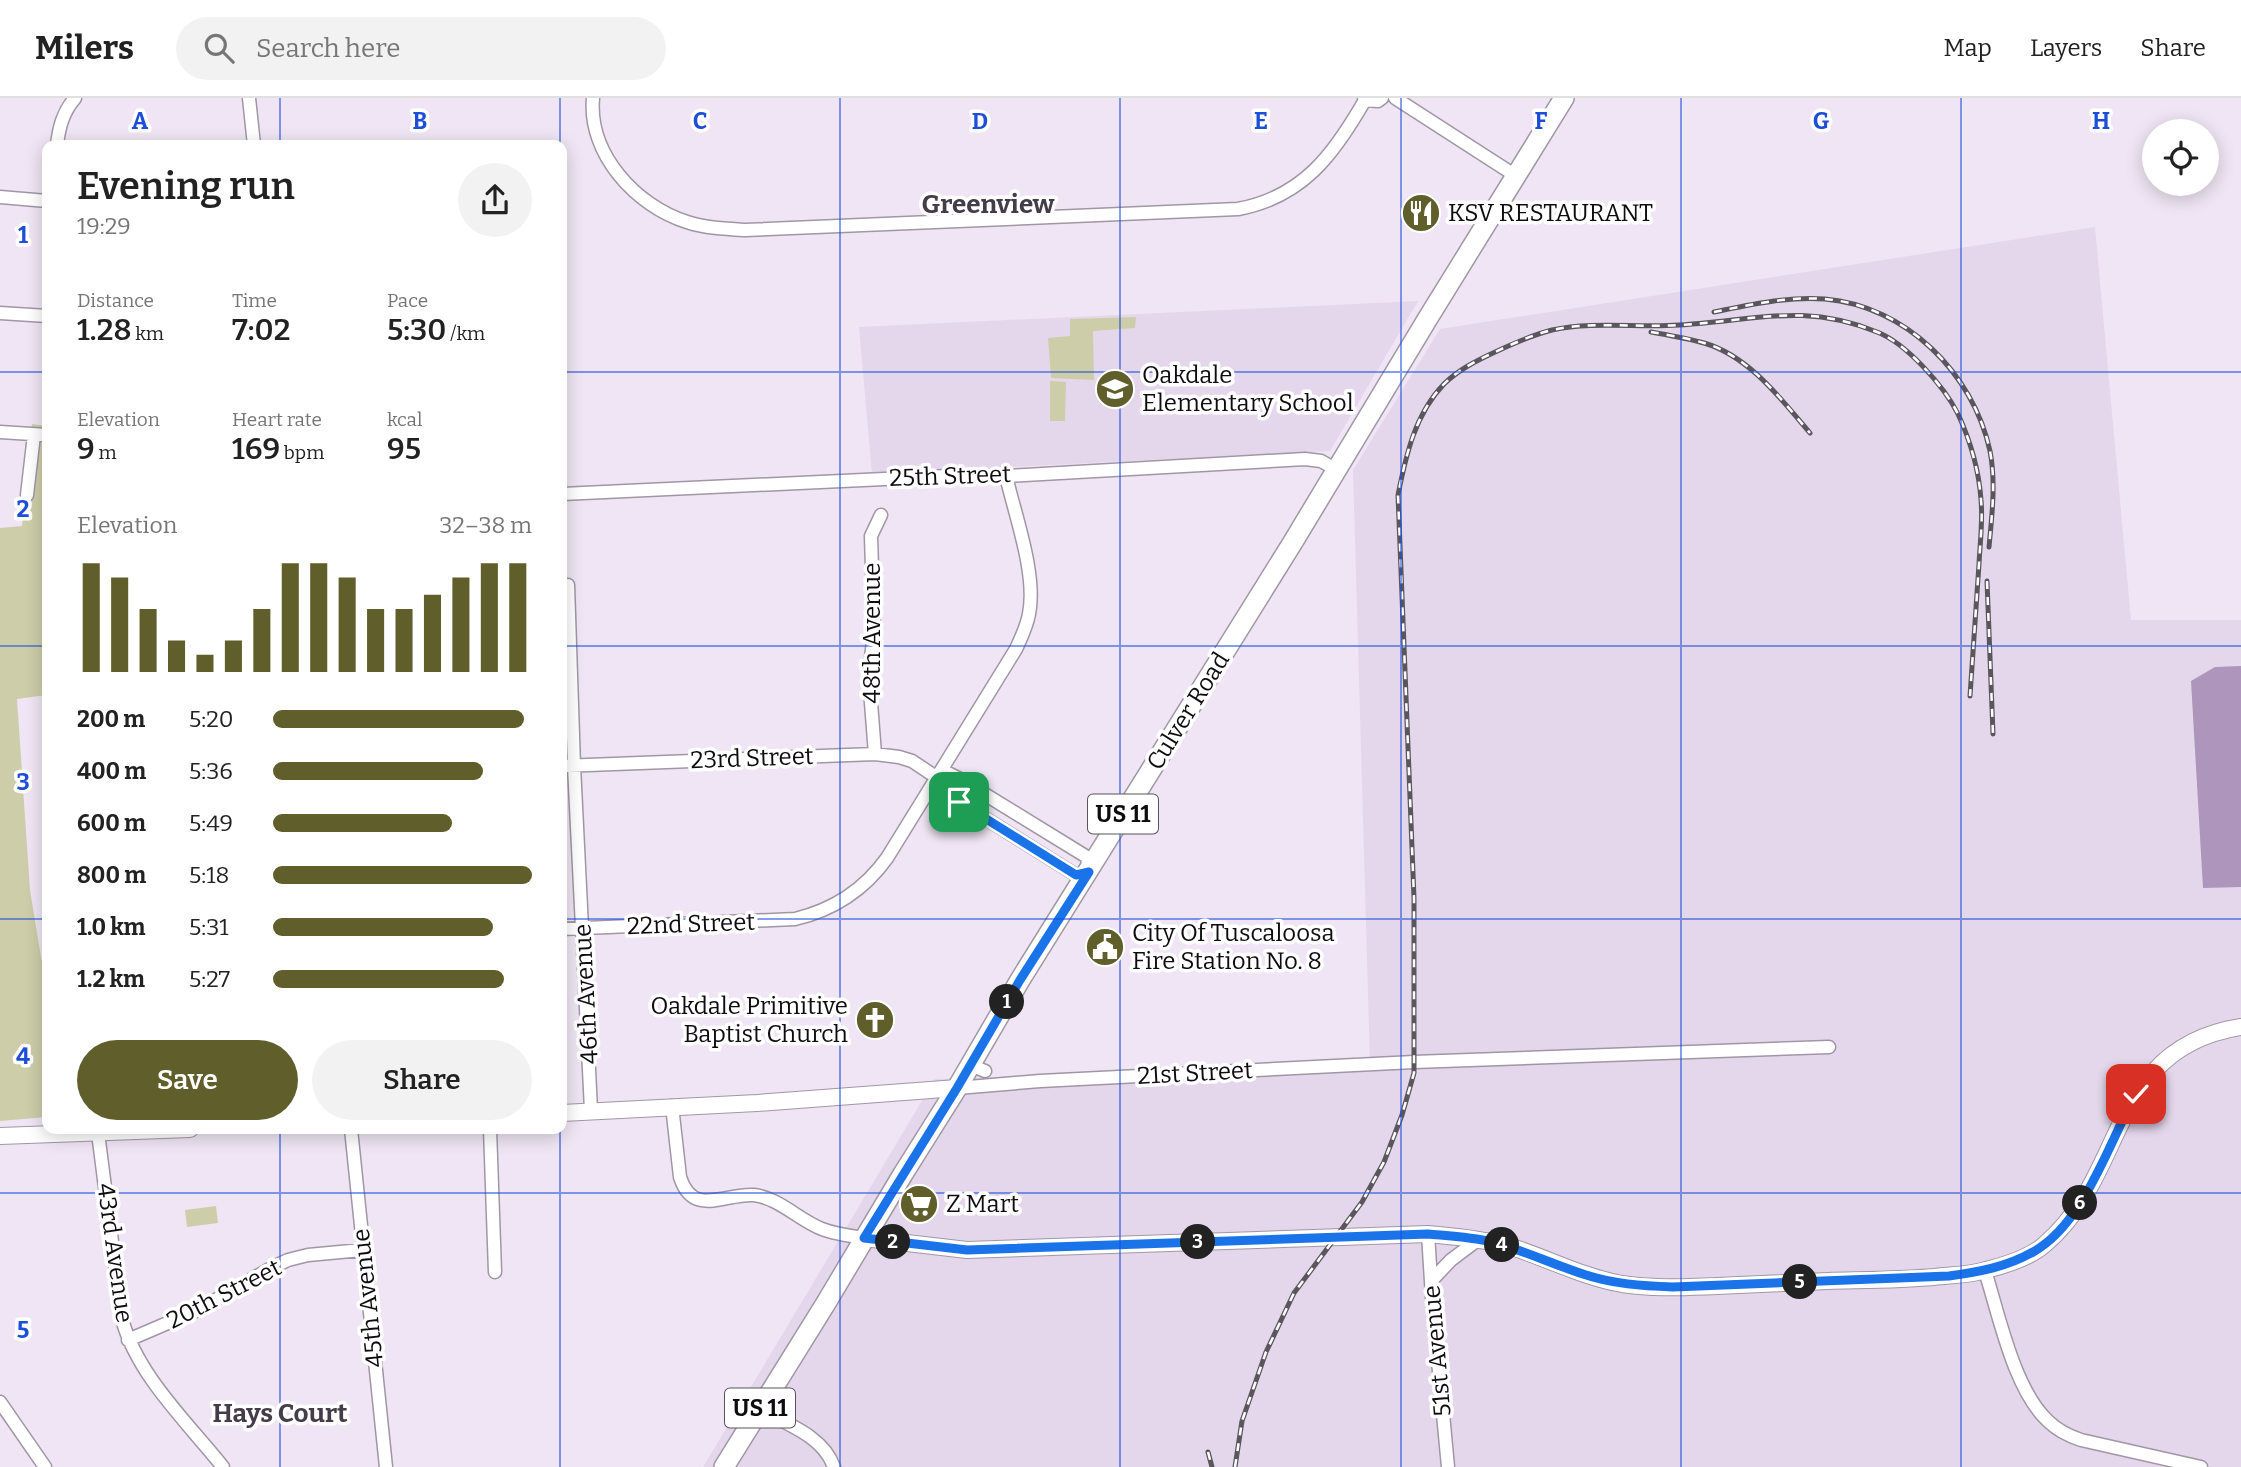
<!DOCTYPE html>
<meta charset="utf-8">
<style>
body{margin:0;font-family:Bitter,serif;background:#f2f2f2;color:#222;height:100vh;display:flex;flex-direction:column;font-size:26px;white-space:nowrap}
*{box-sizing:border-box;margin:0}
p{font-size:23px;color:#767676}
.icon{flex:none;width:38px;height:38px;fill:none;stroke:currentColor;stroke-width:2;stroke-linecap:round;stroke-linejoin:round}
.map{position:relative;flex:1;overflow:hidden}
.panel{position:absolute;left:42px;top:42px;width:525px;height:994px;display:flex;flex-direction:column;background:#fff;border-radius:14px;box-shadow:0 4px 18px #0003}
.panel>*{flex:none}
.fabs{position:absolute;left:2142px;top:21px;display:grid;gap:14px}
.fabs a{display:grid;place-items:center;width:77px;height:77px;border-radius:50%;background:#fff;box-shadow:0 4px 18px #0003;font-size:35px}
.pin{position:absolute;display:grid;place-items:center;width:60px;height:60px;color:#fff;margin:-30px;border-radius:14px;box-shadow:0 4px 10px #0006}
.km{position:absolute;width:35px;height:35px;margin:-18px;border-radius:50%;background:#222;color:#fff;font-size:19px;line-height:35px;text-align:center}
.round{display:grid;place-items:center;flex:none;width:74px;height:74px;border-radius:37px;background:#f2f2f2}
.overview{display:flex;align-items:center;justify-content:space-between;height:119px;padding:0 35px}
h1{font-size:38px;font-weight:600;line-height:52px}
.stats{display:grid;grid-template-columns:repeat(3,1fr);gap:10px;height:119px;padding:7px 35px}
.stats div{display:grid;align-content:center}
.stats b{font-size:30px;font-weight:600}
.stats small{font-size:19px;font-weight:400}
.stats p{font-size:19px}
.chart{height:196px;padding:14px 35px}
.chart p{display:flex;justify-content:space-between}
.chart svg{width:100%;height:126px;margin-top:7px;stroke:#605f2b;stroke-width:6}
.primary-button{display:flex;gap:14px;margin-top:auto;padding:14px 35px}
.primary-button a{flex:1;height:80px;border-radius:42px;background:#605f2b;color:#fff;font-size:28px;font-weight:600;line-height:80px;text-align:center}
.primary-button a+a{background:#f2f2f2;color:#222}
ul{padding:0 35px;list-style:none;font-size:23px}
li{display:grid;grid-template-columns:112px 84px 1fr;align-items:center;height:52px}
li i{height:18px;border-radius:9px;background:#605f2b}
header{display:flex;align-items:center;gap:42px;box-sizing:border-box;height:98px;padding:0 35px;background:#fff;border-bottom:2px solid #e0e0e0}
header strong{font-size:33px}
nav{display:flex;gap:38px;margin-inline-start:auto;font-size:24px}
.search{width:490px;height:63px;background:#f2f2f2;display:flex;align-items:center;gap:18px;box-sizing:border-box;padding:0 24px;border-radius:38px;color:#767676;font-size:26px}
.map>svg:first-child{display:block}
</style>
<header>
<strong>Milers</strong>
<div class="search"><svg class="icon" aria-label="search" viewBox="0 0 24 24"><circle cx="10" cy="10" r="6"/><path d="M15 15l6 6"/></svg>Search here</div>
<nav><a>Map</a><a>Layers</a><a>Share</a></nav>
</header>
<div class="map">
<svg width="2241" height="1369" viewBox="0 0 2241 1369">
<rect width="100%" height="100%" fill="#efe5f4"/>
<path fill="#e4d7ec" d="M2095,129L2131,522H2241V1369H703L935,981L1370,966L1353,372L1440,231Z
M1418,203L1330,353L872,376L859,229Z"/>
<path fill="#cecda9" d="M1136,219L1135,230L1093,233L1094,282L1051,280L1048,240L1070,238V221Z
M1050,283L1066,284L1065,323H1050Z
M32,326L47,328V597L17,601L30,792L41,859L47,878V1019L0,1023V430L22,428Z
M216,1108L218,1125L187,1129L185,1112Z"/>
<path fill="#ad95bb" d="M2241,568V789L2203,790L2191,583L2215,569Z"/>
<g fill="none" stroke-linecap="round" stroke-linejoin="round">
<g stroke="#a097a5" stroke-width="15">
<path id="minor" d="M249,0L254,47
M593,0C588,56 636,108 687,124C705,130 726,131 745,132L1238,111C1303,99 1334,56 1365,2
M1364,0L1365,2L1378,3L1382,0
M1395,0L1516,78
M57,47C59,29 63,14 75,0
M0,99L47,103
M0,215L47,218
M0,334L47,337
M562,396L948,378H1006L1305,361L1321,363L1337,372
M27,397L34,337
M568,487L574,668L591,1012
M875,656L870,592L871,560L874,535L871,438L881,417
M562,668L875,656L899,659L912,663L936,679L940,692L1076,777L1089,774L1087,759L960,681L948,675L936,679
M562,831L795,821C833,812 864,792 887,760L1016,551C1021,540 1027,528 1029,516C1037,477 1015,417 1006,378
M970,967L985,973
M957,990L1040,983L1414,964L1829,949
M672,1008L680,1079C693,1120 725,1095 754,1097C779,1100 799,1122 822,1131C835,1136 850,1138 864,1140
M351,1031L386,1369
M490,1031L495,1174
M98,1035L122,1221C137,1277 187,1324 223,1369
M1428,1136L1432,1199L1448,1369
M1985,1173C1999,1217 2014,1292 2048,1323C2057,1332 2069,1338 2081,1342L2201,1369
M1431,1183L1451,1162L1479,1141
M128,1242L198,1212L273,1169L288,1162L308,1157L362,1152
M0,1304L45,1369
M759,1311C787,1326 823,1338 834,1369"/>
</g>
<g stroke="#a097a5" stroke-width="18">
<path id="tertiary" d="M562,1015L757,1005L957,990
M0,1038L190,1031
M864,1140L967,1152L1428,1136C1457,1139 1484,1141 1512,1149C1549,1161 1583,1179 1622,1186C1654,1191 1686,1189 1717,1188C1754,1186 1791,1185 1828,1183C1863,1182 1899,1182 1934,1179C1951,1177 1970,1177 1986,1172C2006,1167 2029,1160 2044,1147C2128,1077 2107,950 2241,929"/>
</g>
<g stroke="#a097a5" stroke-width="22">
<path id="primary" d="M724,1369L826,1205L903,1076L957,990L1020,882L1293,444L1428,220L1564,0"/>
</g>
<use href="#minor" stroke="#fff" stroke-width="12"/>
<use href="#tertiary" stroke="#fff" stroke-width="16"/>
<use href="#primary" stroke="#fff" stroke-width="19"/>
<g stroke="#5b555d" stroke-width="5">
<path id="rail" d="M1714,214C1749,207 1788,198 1825,201C1906,208 1973,275 1990,353C1996,384 1992,417 1989,449
M1651,234C1668,237 1687,240 1704,245C1749,258 1781,301 1810,335
M1987,483L1993,636
M1208,1354L1212,1369
M1235,1369L1242,1323L1266,1254L1294,1195L1362,1104L1384,1064L1402,1017L1414,975V800L1398,397C1406,357 1415,316 1444,286C1458,272 1476,263 1493,255C1512,246 1532,237 1552,232C1593,223 1638,230 1679,227C1754,223 1803,204 1877,234C1906,245 1944,288 1958,316C1970,342 1979,373 1981,402C1983,423 1980,445 1979,466C1976,510 1973,554 1970,598"/>
</g>
<use href="#rail" stroke="#fff" stroke-width="2.5" stroke-dasharray="8" stroke-linecap="butt"/>
</g>
<g fill="none" stroke-linecap="round" stroke-linejoin="round">
<g stroke="#fff" stroke-width="14">
<path id="route" d="M959,704L1076,777L1089,774L1020,882L957,990L864,1140L967,1152L1428,1136C1450,1138 1471,1139 1492,1144C1523,1152 1552,1166 1583,1176C1612,1186 1643,1188 1673,1189L1949,1178C1978,1174 2007,1169 2033,1154C2084,1126 2108,1046 2136,996"/>
</g>
<use href="#route" stroke="#1a73e8" stroke-width="9"/>
</g>
<path fill="none" stroke="#1d4ed8" stroke-width="2" stroke-opacity="0.55" d="M280,0V47M560,0V47M840,0V1369M1120,0V1369M1401,0V1369M1681,0V1369M1961,0V1369M0,274H47M562,274H2241M0,548H47M562,548H2241M0,821H47M562,821H2241M280,1031V1369M560,1031V1369M0,1095H2241"/>
<defs>
<g id="restaurant-disc" transform="scale(2.0125)"><circle r="9.5" fill="#605f2b" stroke="#fff"/><path d="M-5-6h1v4h1v-4h1v4h1v-4h1v5L-1.5 .5V6h-2V.5L-5-1ZM5-6V6H3V1.5H1.5Q1.5-4 5-6Z" fill="#fff"/></g>
<g id="school-disc" transform="scale(2.0125)"><circle r="9.5" fill="#605f2b" stroke="#fff"/><path d="M0-5L7-2L0 1L-7-2ZM-4 1L0 2.5L4 1V4Q0 6-4 4Z" fill="#fff"/></g>
<g id="civic-disc" transform="scale(2.0125)"><circle r="9.5" fill="#605f2b" stroke="#fff"/><path d="M-.6-6.5H3V-4.5H.6V-3L4-1V1h2V6H-6V1h2V-1L-.6-3ZM-1.2 2.5V6h2.4V2.5Z" fill="#fff"/></g>
<g id="church-disc" transform="scale(2.0125)"><circle r="9.5" fill="#605f2b" stroke="#fff"/><path d="M-1.2-6h2.4v3.5h3.3v2.4h-3.3V6h-2.4V-.1h-3.3v-2.4h3.3Z" fill="#fff"/></g>
<g id="supermarket-disc" transform="scale(2.0125)"><circle r="9.5" fill="#605f2b" stroke="#fff"/><path d="M-6-5.5h2.5l.6 2H6L4.5 2H-2.5L-4.4-4H-6ZM-1.5 3.2a1.3 1.3 0 1 0 .1 0ZM3 3.2a1.3 1.3 0 1 0 .1 0Z" fill="#fff"/></g>
</defs>
<g fill-rule="evenodd">
<use href="#restaurant-disc" x="1421" y="115"/>
<use href="#school-disc" x="1115" y="291"/>
<use href="#civic-disc" x="1105" y="849"/>
<use href="#church-disc" x="875" y="922"/>
<use href="#supermarket-disc" x="919" y="1106"/>
</g>
<g text-anchor="middle" dominant-baseline="central" stroke-width="7" stroke-linejoin="round" paint-order="stroke">
<g fill="#fff" stroke="#575558" stroke-width="2">
<rect x="1088" y="696.5" width="70" height="39" rx="5"/>
<rect x="725" y="1290.5" width="70" height="39" rx="5"/>
</g>
<g font-size="23" font-weight="bold" fill="#0f0c10">
<text x="1123" y="716">US 11</text>
<text x="760" y="1310">US 11</text>
</g>
<g font-size="24" fill="#0f0c10" stroke="#fff" text-anchor="start">
<text x="1448" y="115">KSV RESTAURANT</text>
<text x="1142" y="277">Oakdale<tspan x="1142" dy="28">Elementary School</tspan></text>
<text x="1132" y="835">City Of Tuscaloosa<tspan x="1132" dy="28">Fire Station No. 8</tspan></text>
<text x="848" y="908" text-anchor="end">Oakdale Primitive<tspan x="848" dy="28">Baptist Church</tspan></text>
<text x="946" y="1106">Z Mart</text>
</g>
<g font-size="24" fill="#0f0c10" stroke="#fff">
<text transform="translate(950 378) rotate(-2)">25th Street</text>
<text transform="translate(872 535) rotate(-90)">48th Avenue</text>
<text transform="translate(1188 613) rotate(-58)">Culver Road</text>
<text transform="translate(752 660) rotate(-2)">23rd Street</text>
<text transform="translate(691 826) rotate(-2)">22nd Street</text>
<text transform="translate(586 896) rotate(-93)">46th Avenue</text>
<text transform="translate(1195 975) rotate(-3)">21st Street</text>
<text transform="translate(115 1155) rotate(82)">43rd Avenue</text>
<text transform="translate(224 1196) rotate(-27)">20th Street</text>
<text transform="translate(368 1200) rotate(-96)">45th Avenue</text>
<text transform="translate(1437 1253) rotate(-95)">51st Avenue</text>
</g>
<g font-size="26" font-weight="bold" fill="#443d49" stroke="#fff">
<text x="988" y="106">Greenview</text>
<text x="280" y="1315">Hays Court</text>
</g>
</g>
<g font-size="23" text-anchor="middle" font-weight="bold" fill="#1d4ed8" stroke="#fff" stroke-width="7" stroke-linejoin="round" paint-order="stroke">
<text x="140" y="31">A</text>
<text x="420" y="31">B</text>
<text x="700" y="31">C</text>
<text x="980" y="31">D</text>
<text x="1261" y="31">E</text>
<text x="1541" y="31">F</text>
<text x="1821" y="31">G</text>
<text x="2101" y="31">H</text>
<text x="23" y="145">1</text>
<text x="23" y="419">2</text>
<text x="23" y="692">3</text>
<text x="23" y="966">4</text>
<text x="23" y="1240">5</text>
</g>
</svg>
<div class="fabs">
<a><svg class="icon" aria-label="locate" viewBox="0 0 24 24"><circle cx="12" cy="12" r="6"/><path d="M12 2v4M12 18v4M2 12h4M18 12h4"/></svg></a>
</div>
<div class="pin" style="left:959px;top:704px;background:#1e9e55"><svg class="icon" aria-label="arrive" viewBox="0 0 24 24"><path d="M6 21V4h12l-3 4 3 4H6"/></svg></div>
<div class="pin" style="left:2136px;top:996px;background:#d93025"><svg class="icon" aria-label="check" viewBox="0 0 24 24"><path d="M5 12l5 5 9-10"/></svg></div>
<b class="km" style="left:1007px;top:904px">1</b>
<b class="km" style="left:893px;top:1144px">2</b>
<b class="km" style="left:1198px;top:1144px">3</b>
<b class="km" style="left:1502px;top:1147px">4</b>
<b class="km" style="left:1800px;top:1184px">5</b>
<b class="km" style="left:2080px;top:1105px">6</b>
<section class="panel">
<div class="overview"><div><h1>Evening run</h1><p>19:29</p></div><a class="round"><svg class="icon" aria-label="share" viewBox="0 0 24 24"><path d="M12 15V3M7 8l5-5 5 5M5 13v7h14v-7"/></svg></a></div>
<div class="stats">
<div><p>Distance</p><b>1.28<small> km</small></b></div>
<div><p>Time</p><b>7:02</b></div>
<div><p>Pace</p><b>5:30<small> /km</small></b></div>
</div>
<div class="stats">
<div><p>Elevation</p><b>9<small> m</small></b></div>
<div><p>Heart rate</p><b>169<small> bpm</small></b></div>
<div><p>kcal</p><b>95</b></div>
</div>
<div class="chart"><p><span>Elevation</span>32–38 m</p>
<svg viewBox="0 0 160 44" preserveAspectRatio="none"><path d="M5 44V6M15 44V11M25 44V22M35 44V33M45 44V38M55 44V33M65 44V22M75 44V6M85 44V6M95 44V11M105 44V22M115 44V22M125 44V17M135 44V11M145 44V6M155 44V6"/></svg>
</div>
<ul>
<li><b>200 m</b>5:20<i style="width:97%"></i></li>
<li><b>400 m</b>5:36<i style="width:81%"></i></li>
<li><b>600 m</b>5:49<i style="width:69%"></i></li>
<li><b>800 m</b>5:18<i style="width:100%"></i></li>
<li><b>1.0 km</b>5:31<i style="width:85%"></i></li>
<li><b>1.2 km</b>5:27<i style="width:89%"></i></li>
</ul>
<div class="primary-button"><a>Save</a><a>Share</a></div>
</section>
</div>
